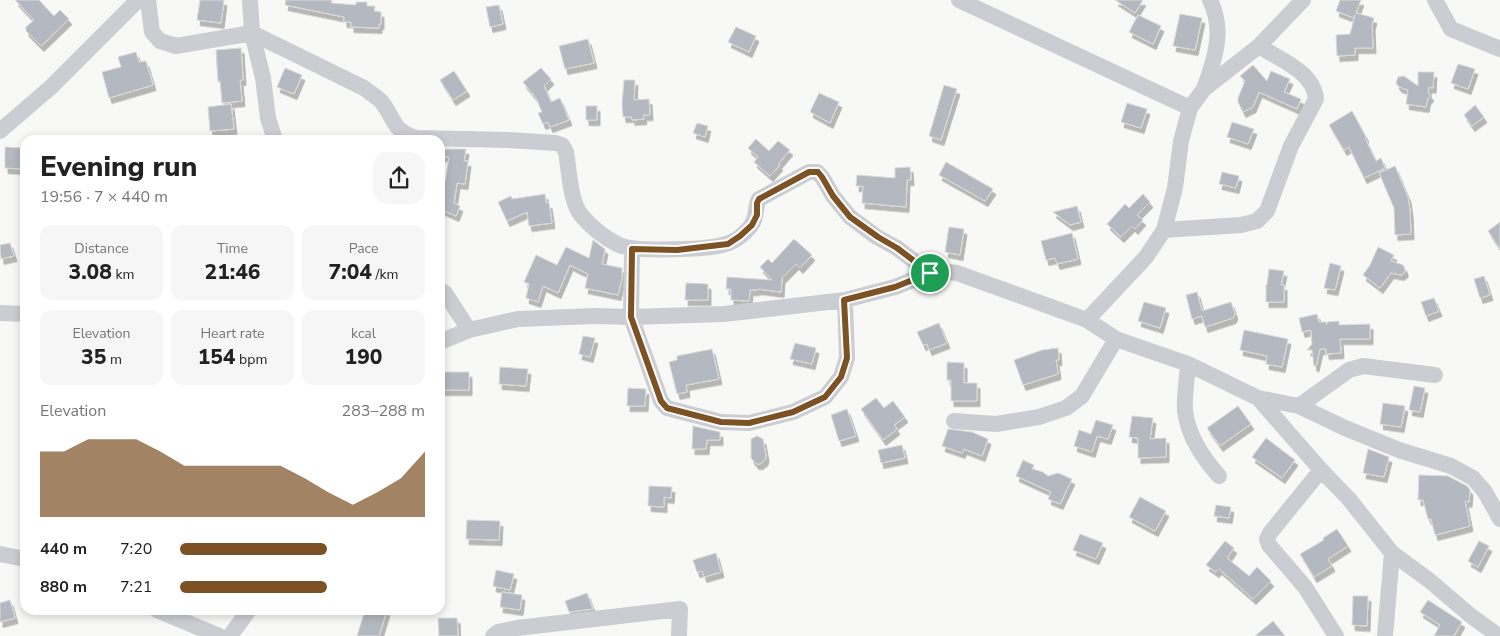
<!DOCTYPE html>
<meta charset="utf-8">
<style>
body{margin:0;font-family:"Nunito Sans",sans-serif;background:#f6f6f6;color:#222;height:100vh;display:flex;flex-direction:column;font-size:19px;white-space:nowrap}
*{box-sizing:border-box;margin:0}
p{font-size:16px;color:#767676}
.icon{flex:none;width:28px;height:28px;fill:none;stroke:currentColor;stroke-width:2;stroke-linecap:round;stroke-linejoin:round}
.map{position:relative;flex:1;overflow:hidden}
.details{position:absolute;left:20px;top:135px;width:425px;height:480px;display:flex;flex-direction:column;background:#fff;border-radius:15px;box-shadow:0 2px 8px #0003}
.details>*{flex:none}
.pin{position:absolute;display:grid;place-items:center;width:42px;height:42px;color:#fff;margin:-21px;border:2px solid #fff;border-radius:50%;box-shadow:0 1px 5px #0007}
.round{display:grid;place-items:center;flex:none;width:52px;height:52px;border-radius:15px;background:#f6f6f6}
.overview{display:flex;align-items:center;justify-content:space-between;height:85px;padding:0 20px}
h1{font-size:28px;font-weight:800;line-height:38px}
.metrics{display:grid;grid-template-columns:repeat(3,1fr);gap:8px;height:85px;padding:5px 20px}
.metrics div{display:grid;align-content:center;border-radius:12px;background:#f6f6f6;text-align:center}
.metrics b{font-size:21px;font-weight:800}
.metrics small{font-size:14px;font-weight:400}
.metrics p{font-size:14px}
.chart{height:140px;padding:10px 20px}
.chart p{display:flex;justify-content:space-between}
.chart svg{width:100%;height:90px;margin-top:5px;fill:#7c5123;opacity:.7}
ul{padding:0 20px;list-style:none;font-size:16px}
li{display:grid;grid-template-columns:80px 60px 1fr;align-items:center;height:38px}
li i{height:12px;border-radius:6px;background:#7c5123}
.map>svg:first-child{display:block}
</style>
<div class="map">
<svg width="1500" height="636" viewBox="0 0 1500 636">
<defs>
<filter id="shadow"><feDropShadow dx="3" dy="5.5" stdDeviation="0" flood-color="#0004"/></filter>
</defs>
<rect width="100%" height="100%" fill="#f8f9f6"/>
<path fill="#b4b8c0" stroke="#dadbd8" filter="url(#shadow)" d="M15,0H39L54,16L60,10L69,19L41,46L26,31V27L34,20Z
M200,0H224L221,23L197,20Z
M286,0H332L331,3L356,5V2H367V6H375L374,11L381,12V24H379V28L351,27V22H344V17L285,5Z
M1115,0H1143L1135,13Z
M1340,0H1361L1356,13L1374,18L1372,25L1373,48H1355V55L1337,56L1336,35L1350,34L1355,15L1354,18L1336,11Z
M499,5L503,24L490,27L486,7Z
M1180,14L1202,18L1195,50L1173,46Z
M1138,15L1161,26L1153,44L1129,32Z
M736,27L756,36L749,52L728,42Z
M588,39L594,63L565,69L559,46Z
M241,48L243,80H240L242,101L222,103L220,81L218,82L216,50Z
M136,52L139,62L146,61L153,85L109,98L102,72L121,67L118,57Z
M1458,64L1475,69L1468,89L1451,83Z
M1253,65L1267,81L1271,71L1290,79L1284,92L1301,99L1297,109L1259,92L1253,107L1243,112L1238,102V98L1245,81L1240,76Z
M285,68L302,75L294,94L277,87Z
M541,68L551,79L544,86L551,102L560,98L569,120L550,127L548,122L543,124L538,113L542,112L536,98L523,82Z
M454,71L467,91L453,100L440,80Z
M1418,72H1434L1433,88L1429,87L1428,93L1431,95L1429,98H1428L1426,107L1406,104L1408,90L1399,87L1396,83L1398,77L1404,76L1418,86Z
M624,80H635L634,100L649,99L650,115H643L644,119L632,120V117H623L622,104Z
M944,85L957,89L941,140L929,136Z
M819,93L839,102L830,123L810,112Z
M1127,103L1147,109L1141,128L1121,122Z
M231,104L234,129L210,131L208,107Z
M1475,105L1484,117L1472,126L1464,115Z
M586,106H597V120H586Z
M1352,111L1366,137L1365,138L1376,161L1381,158L1385,168L1364,178L1349,147L1344,150L1329,125Z
M1232,122L1254,129L1248,144L1227,137Z
M697,123L708,126L705,137L693,133Z
M756,139L769,151L778,141L790,150L778,164L780,165L770,176L754,162L758,157L748,148Z
M5,147L23,148L22,169L5,168Z
M442,149H466L464,161H468L465,184L457,183L454,203L460,206L456,216L440,209V182H445L449,157L441,156Z
M946,162L993,189L985,201L939,175Z
M1395,166L1408,197L1410,211L1411,234L1395,235L1394,208L1379,173Z
M910,167L911,180H907L906,207L862,203L863,186H856L857,175L895,178V168Z
M1222,172L1239,176L1236,188L1219,184Z
M545,194L546,203H549L552,223L529,226L527,212L507,221L498,202L511,196L512,199Z
M1143,194L1150,202L1137,215L1143,220L1135,229L1132,226L1121,237L1107,224L1125,204L1129,208Z
M1077,206L1081,222L1070,225L1053,212Z
M1500,222V249L1488,231Z
M949,227L964,229L960,255L945,252Z
M1072,233L1078,259L1057,264L1055,258L1046,260L1041,241Z
M794,239L812,255L800,268L796,264L782,278L781,292L758,289L757,290H750L749,301L731,300V289H726L727,277L772,280L760,267L768,259L772,263Z
M593,240L605,249L602,264L622,268V278L618,295L585,288L588,274L570,265L558,293L543,286L538,302L526,298L529,284L524,282L536,255L557,265L566,247L589,258Z
M10,243L14,256L1,259L0,245Z
M1378,247L1394,255L1391,261L1403,265L1405,269V272L1401,275L1391,273L1380,288L1363,275L1370,265Z
M1330,263L1341,266L1335,290L1324,288Z
M1269,269L1284,271L1281,285H1284V302H1266V285H1267Z
M1484,276L1490,295L1480,298L1474,279Z
M686,283L708,284V300H685Z
M1197,292L1202,311L1231,302L1235,314L1233,318L1205,327L1202,316L1192,319L1186,295Z
M1434,298L1439,311L1426,316L1421,302Z
M1144,302L1166,308L1160,328L1138,321Z
M1317,314L1319,322H1327L1326,325L1328,322L1339,321V325L1370,324V339H1340L1341,353L1326,354V349H1320L1316,366H1314L1312,350H1307L1312,344L1311,330L1302,332L1299,318Z
M939,323L947,343L929,350L927,344L923,345L917,332Z
M1244,330L1288,339L1282,367L1266,364L1267,356L1240,350Z
M583,336L595,338L590,357L579,354Z
M795,343L816,348L812,364L790,359Z
M1058,348L1059,360H1056L1058,374L1023,385L1014,360L1042,350Z
M712,349L719,379L686,385L687,392L677,394L669,362L677,360V356Z
M947,362L964,363V383H977V401H951V380H947Z
M500,367L528,369L526,386L499,384Z
M441,372H469V390H441Z
M1414,386L1425,388L1420,412L1409,410Z
M628,388L646,389L645,406H627Z
M876,398L884,408L893,401L905,417L894,425L897,429L883,440L861,409Z
M1383,403L1405,406L1401,427L1380,424Z
M1238,406L1251,424L1220,446L1207,428Z
M847,409L856,436L839,441L831,415Z
M1132,416L1153,418L1150,439L1166,438V457L1138,458V438L1129,437Z
M1096,420L1113,425L1108,439L1097,436L1092,452L1074,446L1079,430L1091,434Z
M693,426L720,432V440H707L706,449H692Z
M948,429L972,432L988,439L982,456L964,449L962,453L942,446Z
M757,436L763,439L766,456L765,460L760,464H756L751,458V439Z
M1266,438L1295,460L1282,478L1252,457Z
M902,445L905,458L881,463L878,450Z
M1368,449L1389,457L1384,477L1363,473Z
M1023,460L1034,465L1032,469L1043,472L1048,476L1058,473L1072,479L1060,504L1048,499L1051,492L1016,476Z
M1419,475L1448,476L1467,486L1470,490L1469,502L1465,501L1470,526L1435,535L1431,519H1428L1423,500H1418Z
M649,486L672,487L671,498L664,497V507L648,506Z
M1140,497L1166,511L1155,531L1129,517Z
M1216,505L1231,507L1229,518L1214,516Z
M467,520L500,521L499,540L466,539Z
M1337,529L1348,546L1328,559L1332,566L1314,577L1300,554L1324,540L1323,538Z
M1080,534L1103,543L1096,559L1073,550Z
M1225,541L1234,548L1227,558L1249,576L1257,567L1271,581L1253,599L1219,569L1216,572L1206,565Z
M1479,541L1489,546L1478,567L1468,561Z
M716,553L721,572L704,577L702,571L697,572L693,560Z
M496,570L514,574L510,590L493,586Z
M502,592L522,595L520,610L500,607Z
M587,593L593,609L569,612L565,601Z
M1353,596H1368L1367,626L1352,625Z
M10,600L15,618L0,622V603Z
M1428,600L1462,622L1454,636H1434L1440,625L1420,612Z
M365,610H387L379,636H357Z
M438,618H457L458,636H439Z
M1273,621L1285,636H1255Z"/>
<g fill="none" stroke-linecap="round" stroke-linejoin="round">
<path stroke="#cccdd2" stroke-width="16" d="M148,0L152,32L160,41L176,46L252,33L364,88C369,92 375,96 380,100C395,117 391,131 417,138L508,140L556,143L562,145L566,152C569,168 570,202 581,215C591,227 605,238 619,245C635,252 713,250 729,243C737,240 745,233 750,227C758,218 754,208 759,199L809,172H817L822,177L833,196L850,217L877,237L897,248L930,273
M250,0L252,33L263,78L268,118L275,140
M959,0L1190,108
M1435,0L1451,29L1500,49
M1204,89C1215,58 1225,31 1210,0
M0,131L51,87L138,0
M1164,230L1241,225L1257,221L1267,211L1291,146L1316,99C1314,72 1279,59 1259,46
M632,249L631,317L661,401L667,408L721,422L749,423L793,412L825,397L841,377L847,358L845,300
M440,290L445,293L469,330
M0,313L25,314
M1087,320L1146,257L1164,230L1175,188L1181,141L1190,108L1204,89L1259,46L1303,0
M440,342L469,330L518,319L595,316L631,317L724,314L845,300L895,287L930,273L943,271L957,273L1087,320L1116,339L1188,364L1258,398L1321,470L1349,499L1392,553L1430,581L1471,616L1499,636
M1188,364C1187,379 1184,396 1185,411C1188,436 1202,457 1219,476
M1258,398L1299,406L1345,428L1399,450L1451,466L1473,478L1485,492L1500,519
M1299,406L1349,370L1363,366L1435,375
M954,421L996,424L1039,417L1066,408L1082,396L1116,339
M1321,470L1270,533L1267,539L1269,545L1305,587L1336,636
M0,554L25,559
M157,610L219,636
M230,636L249,610
M493,636L498,632L517,628L680,609L679,636
M1385,636L1392,553"/>
</g>
<g fill="none" stroke-linecap="round" stroke-linejoin="round">
<g stroke="#fff" stroke-width="10">
<path id="route" d="M809,172H818L822,177L833,196L850,217L878,237L897,248L930,273L895,287L844,300L847,358L841,377L825,397L793,412L749,423L721,422L667,408L661,401L631,317L632,249L677,250L728,244L740,236L752,225L757,215V203L759,199Z"/>
</g>
<use href="#route" stroke="#7c5123" stroke-width="6"/>
</g>
</svg>
<div class="pin" style="left:930px;top:273px;background:#1e9e55"><svg class="icon" aria-label="arrive" viewBox="0 0 24 24"><path d="M6 21V4h12l-3 4 3 4H6"/></svg></div>
<section class="details">
<div class="overview"><div><h1>Evening run</h1><p>19:56 · 7 × 440 m</p></div><a class="round"><svg class="icon" aria-label="share" viewBox="0 0 24 24"><path d="M12 15V3M7 8l5-5 5 5M5 13v7h14v-7"/></svg></a></div>
<div class="metrics">
<div><p>Distance</p><b>3.08<small> km</small></b></div>
<div><p>Time</p><b>21:46</b></div>
<div><p>Pace</p><b>7:04<small> /km</small></b></div>
</div>
<div class="metrics">
<div><p>Elevation</p><b>35<small> m</small></b></div>
<div><p>Heart rate</p><b>154<small> bpm</small></b></div>
<div><p>kcal</p><b>190</b></div>
</div>
<div class="chart"><p><span>Elevation</span>283–288 m</p>
<svg viewBox="0 0 160 44" preserveAspectRatio="none"><path d="M0 44V12L10 12L20 6L30 6L40 6L50 12L60 19L70 19L80 19L90 19L100 19L110 25L120 32L130 38L140 32L150 25L160 12V44z"/></svg>
</div>
<ul>
<li><b>440 m</b>7:20<i style="width:60%"></i></li>
<li><b>880 m</b>7:21<i style="width:60%"></i></li>
</ul>
</section>
</div>
